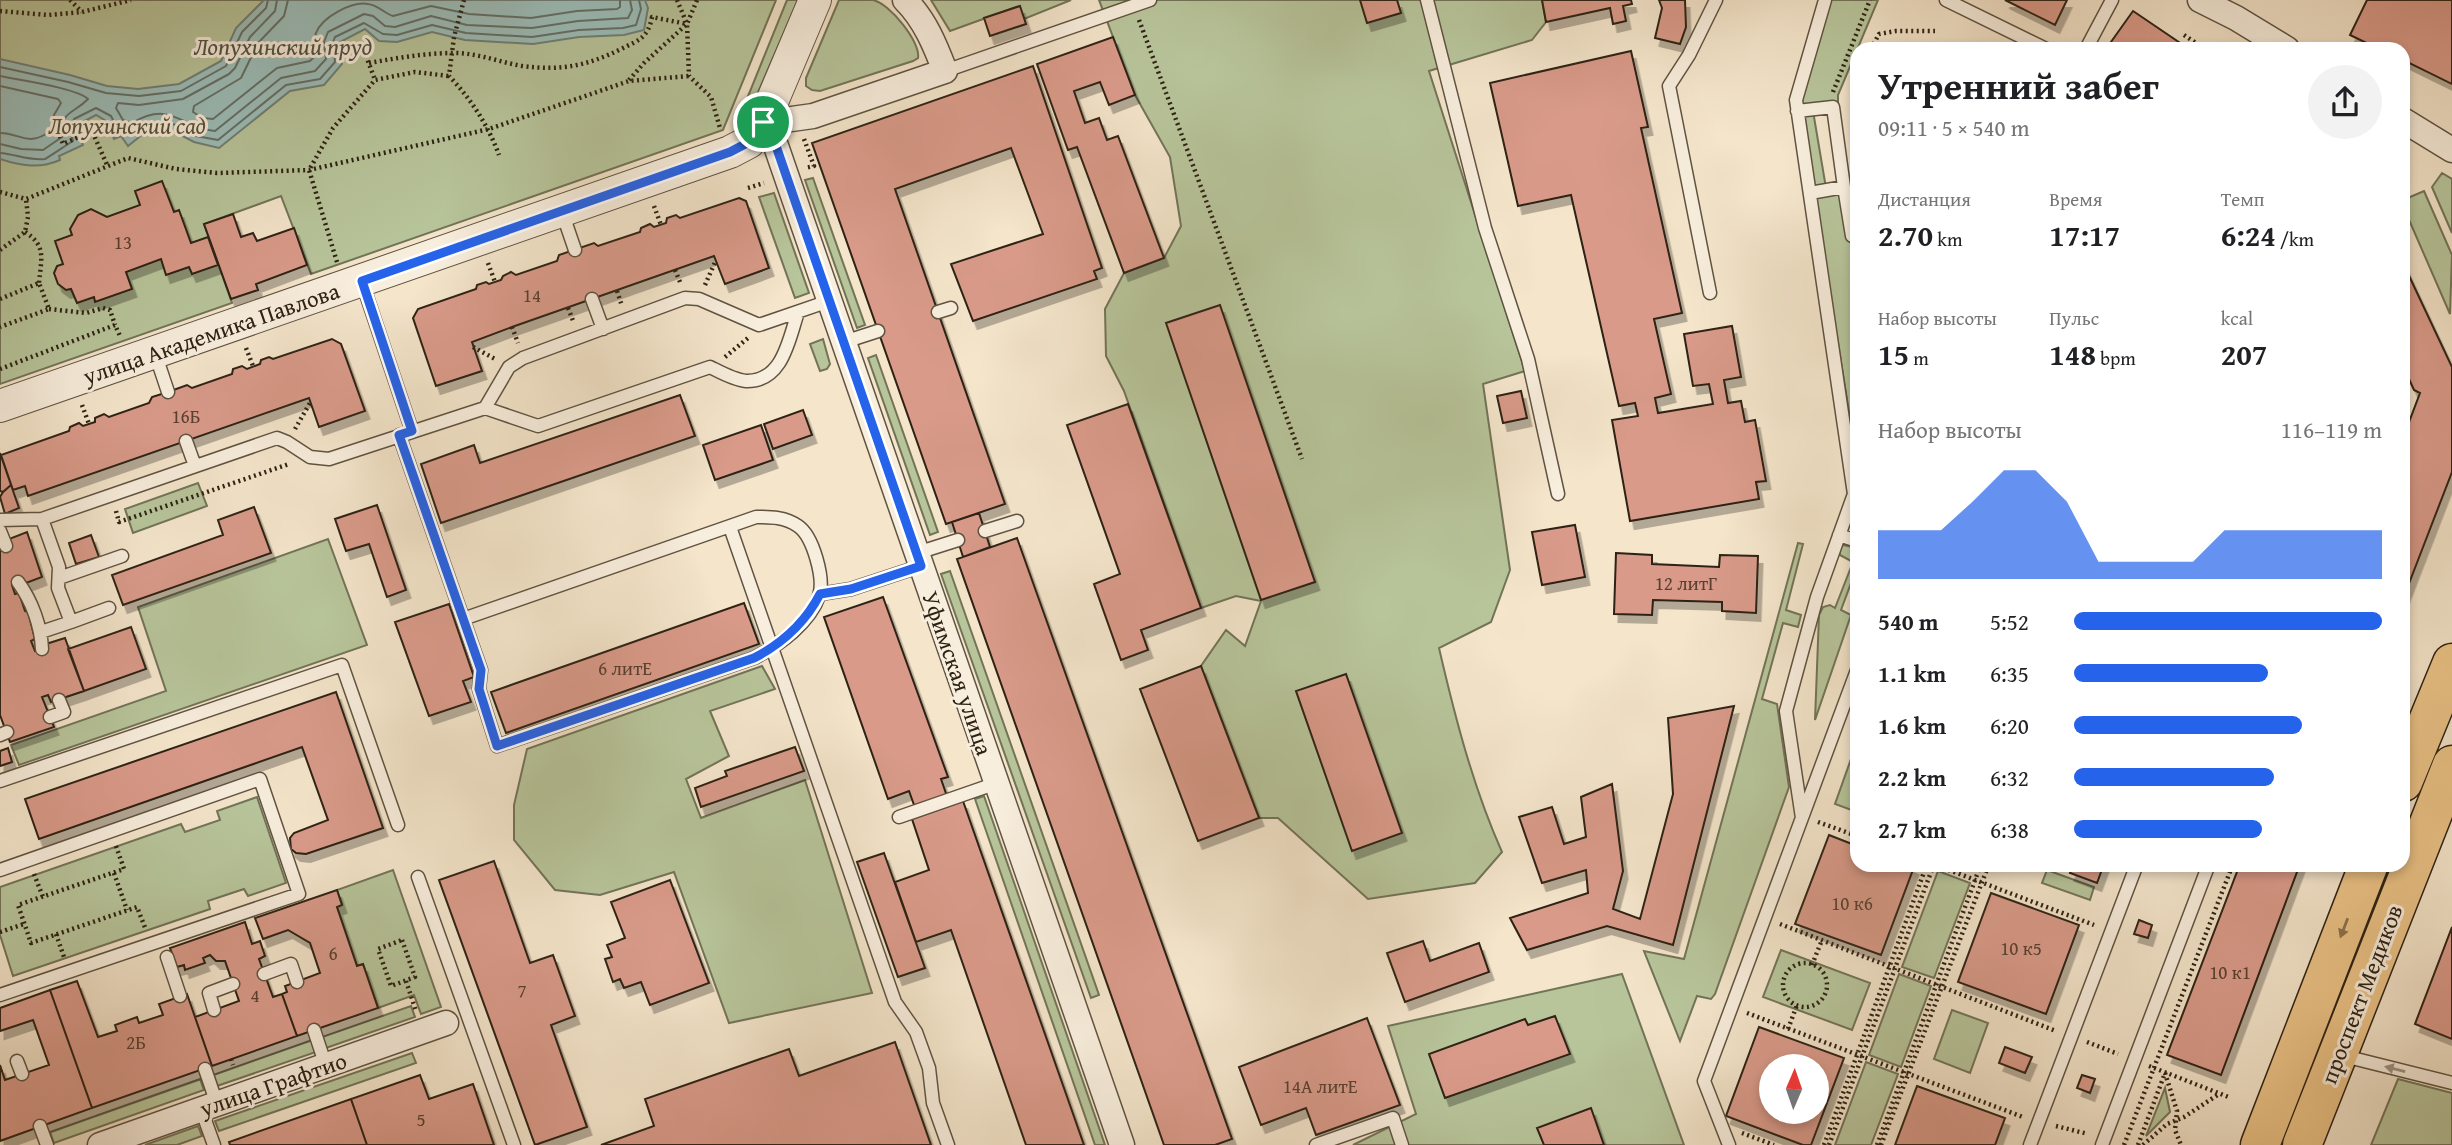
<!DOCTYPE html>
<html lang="ru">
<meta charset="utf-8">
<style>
body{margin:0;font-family:"Gentium Book Plus",serif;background:#f2f2f2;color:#202124;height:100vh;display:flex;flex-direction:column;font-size:26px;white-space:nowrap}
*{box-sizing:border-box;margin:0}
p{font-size:23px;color:#757577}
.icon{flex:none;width:38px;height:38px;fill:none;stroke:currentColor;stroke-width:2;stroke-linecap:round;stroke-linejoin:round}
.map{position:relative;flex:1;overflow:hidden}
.details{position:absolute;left:1850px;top:42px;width:560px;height:830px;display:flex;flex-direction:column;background:#fff;border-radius:21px;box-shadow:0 4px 10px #0003}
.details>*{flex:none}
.needle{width:46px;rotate:2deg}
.tools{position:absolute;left:1759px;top:1054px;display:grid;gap:14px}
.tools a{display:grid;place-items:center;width:70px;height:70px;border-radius:50%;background:#fff;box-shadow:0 4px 10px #0003;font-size:35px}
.pin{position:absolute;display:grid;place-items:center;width:60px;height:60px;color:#fff;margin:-30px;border:4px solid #fff;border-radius:50%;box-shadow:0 2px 7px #0007}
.round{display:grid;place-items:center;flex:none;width:74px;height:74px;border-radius:37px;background:#f2f2f2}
.overview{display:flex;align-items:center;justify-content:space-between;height:119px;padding:0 28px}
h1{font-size:38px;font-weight:800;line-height:52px}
.figures{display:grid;grid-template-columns:repeat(3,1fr);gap:10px;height:119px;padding:7px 28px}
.figures div{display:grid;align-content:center}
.figures b{font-size:30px;font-weight:800}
.figures small{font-size:19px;font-weight:400}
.figures p{font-size:19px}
.chart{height:196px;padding:14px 28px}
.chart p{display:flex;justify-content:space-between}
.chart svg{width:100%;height:126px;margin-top:7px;fill:#2563eb;opacity:.7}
ul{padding:0 28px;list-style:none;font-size:23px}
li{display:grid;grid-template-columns:112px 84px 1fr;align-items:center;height:52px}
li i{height:18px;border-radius:9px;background:#2563eb}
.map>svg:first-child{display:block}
</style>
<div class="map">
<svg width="2452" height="1145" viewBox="0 0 2452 1145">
<defs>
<filter id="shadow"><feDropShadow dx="4.5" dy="8" stdDeviation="0" flood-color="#0004"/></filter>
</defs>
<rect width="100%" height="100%" fill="#f4e5cb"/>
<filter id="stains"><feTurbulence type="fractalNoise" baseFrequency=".00286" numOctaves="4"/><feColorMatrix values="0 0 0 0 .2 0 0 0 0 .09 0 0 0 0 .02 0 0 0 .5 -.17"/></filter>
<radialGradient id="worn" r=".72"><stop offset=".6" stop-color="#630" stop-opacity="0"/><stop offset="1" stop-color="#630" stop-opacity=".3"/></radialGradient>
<path fill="#b8c59b" stroke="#727458" stroke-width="2" d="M0,0H776L723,130L311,274L281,196L204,224L232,303L0,384Z
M787,0H798L749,113L742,111Z
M839,0C850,0 862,0 873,0C889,3 921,42 918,58L913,61L820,91L812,90L806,86V78Z
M931,0H1071L1024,19L1019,6L950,31Z
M1099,0H1542L1546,22L1532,40L1429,71L1525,371L1483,384L1510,570L1491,622L1439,648C1455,717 1473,787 1502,852L1475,883L1368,899L1278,818H1259L1201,666L1226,630L1245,646L1261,601L1236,596L1201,608L1124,391L1106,356L1105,309L1124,273L1164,258L1181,226L1170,157L1135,95Z
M1831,0H1878L1838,95V103L1800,108L1799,100Z
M1813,111L1826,188L1813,190L1801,113Z
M2442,173L2452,179V233L2432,187Z
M813,178L865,325L857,328L805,180Z
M1852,191L1857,215V461L1814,195Z
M2424,191L2452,255L2450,314L2403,206V200Z
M774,193L809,293L795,298L759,197Z
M823,339L830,364L827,369L820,371L810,344Z
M876,355L938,532L930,535L868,358Z
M198,483L207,506L133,533L125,509Z
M328,539L367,645L19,765L11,745L166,691L138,607Z
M1798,543L1803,544L1786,610L1801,615L1798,627L1783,623L1762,699L1777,704L1789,787L1715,994L1711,999L1697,996L1680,1041L1644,951L1684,959Z
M1843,545L1857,548V567L1841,610L1851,615L1815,720L1819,615L1823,607L1830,605L1835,608L1853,562L1840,555L1839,549Z
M950,571L1099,995L1091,998L941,574Z
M762,666L775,689L710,711L729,756L686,779L701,818L805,780L872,993L729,1023L674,872L600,895L555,890L514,840V805L527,749Z
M1851,759L1857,762V812L1835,804Z
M984,796L1105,1145H1095L975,799Z
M257,797L286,883L248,896L244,889L208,901L210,909L13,976L0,935V887L181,824L185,832L220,820L217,811Z
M393,870L441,1007L421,1014L414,995L378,1008L363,964L357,966L337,907L342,904L337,890Z
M2047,870L2094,887L2090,900L2042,883Z
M1938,871L1970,883L1934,978L1902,967Z
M1781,950L1870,983L1852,1030L1763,997Z
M1622,974L1684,1145H1353L1416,1114L1388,1026Z
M1899,974L1931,986L1901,1067L1869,1055Z
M411,1006L415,1017L326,1048L322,1037Z
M1952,1010L1988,1023L1970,1073L1934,1059Z
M312,1040L316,1052L217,1086L213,1075Z
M412,1053L416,1063L219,1131L215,1121Z
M1866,1062L1898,1074L1871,1145H1835Z
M200,1079L204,1090L54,1143L50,1132Z
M2398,1079L2452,1093V1145H2371Z
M2165,1088L2170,1112L2146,1136Z
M198,1126L202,1136L177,1145H145Z"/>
<path fill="#9cbfbb" stroke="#708078" stroke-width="2" d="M264,0H645L648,8L644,30L624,35L579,37L533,44L465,40L432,32L397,42L379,41L365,29L340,42L342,64L324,85L290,91L219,148L194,142L175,132L158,129L143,134L128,146L121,136L114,139L106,121L96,115L79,124L77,130L83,145L59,156L60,160C40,169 21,166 0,159V59L70,75L107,86L138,89L179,84L221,61L236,28Z"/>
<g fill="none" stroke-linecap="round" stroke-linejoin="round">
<path stroke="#647068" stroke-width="2" d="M277,0L275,11L250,37L235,68L229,74L183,99L139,105L118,103L116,108L123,120L132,123C171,100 180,127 215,131L281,78L315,71L326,59L324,42L328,32L364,14L373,16L385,26L395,27L431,16L467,25L532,28L578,21L628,18L632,10L630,0
M288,0L284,16L258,43L241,78L194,106L193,112L203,118L213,119L277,68L310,61L315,56C314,48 313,40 316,33C322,17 352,1 368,4C378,5 384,13 393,16L431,6L469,14L531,18L577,11L617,9L620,7V0
M0,67L68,82L106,93L139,96L181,91L226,66L242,32L266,8L268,0
M0,76C18,80 77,88 88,99C73,115 61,109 62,137L43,150L21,149L0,144
M0,86L58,99L61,103L54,115L51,131C27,147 24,134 0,133
M0,153C15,154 29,161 45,159C47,158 68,144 73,141L70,129L74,119L96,108L111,116L117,128L125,130L130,135L141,128L158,122L177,125L196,136L218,140L286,85L320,79L335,62L333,42L335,37L364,23L383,34L397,35L432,25L466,33L532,37L579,30L623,28L636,25L641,9L639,0"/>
</g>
<path fill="#d99a89" stroke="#2d2214" stroke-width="2" fill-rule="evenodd" filter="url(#shadow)" d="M1360,0H1397L1401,13L1367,23Z
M1542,0H1631L1632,4L1623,6L1626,21L1613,24L1610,8L1546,22Z
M1659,0H1685L1686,27L1680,44L1655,38L1662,8Z
M2005,0H2067L2055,25Z
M2367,0H2452V84L2403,60V49H2379L2350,35Z
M1020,6L1026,24L990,36L984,18Z
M2133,11L2136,13L2189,49H2106Z
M1113,37L1135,95L1109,105L1100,82L1074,91L1085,123L1099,118L1107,140L1118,136L1164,258L1124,273L1077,147L1068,150L1037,64Z
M1631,51L1648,127L1641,128L1682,313L1654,319L1671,394L1655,398L1658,413L1713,404L1709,384L1693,386L1684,334L1732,326L1741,377L1724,380L1728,403L1741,401L1745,422L1755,420L1766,481L1756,482L1759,499L1630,521L1612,420L1638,416L1635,403L1619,406L1571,195L1518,206L1490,83Z
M1033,66L1102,268L1094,271L1097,279L973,321L951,264L1043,234L1011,148L895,189L1005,504L946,524L812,143Z
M162,181L174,212L179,210L191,243L208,237L218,265L192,274L189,267L166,275L161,259L126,272L132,289L95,302L94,297L77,303L71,289L66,290L58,284L54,273L57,266L63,264L55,241L72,235L70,229L78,215L91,209L107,217L140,205L135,191Z
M739,198L746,201L769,268L725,284L714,256L512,327L472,342L482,371L436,386L413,318L418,309L476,289L477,285L486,282L489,284L501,280L503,276L511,272L516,275L557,261L559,255L594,243L598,246L640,232L641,228L650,224L654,227L666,223L667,218L676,215L680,218Z
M233,214L241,237L253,233L257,241L294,228L307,265L256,284L258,290L231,299L204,224Z
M2403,263L2452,367V472L2403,599V438L2420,393L2414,390L2403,366Z
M1220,305L1315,582L1261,600L1166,323Z
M332,339L341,344L365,411L319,427L309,398L28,496L25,486L13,490L1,455L69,431L70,427L79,423L83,426L95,422V418L104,414L109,417L149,403L152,397L168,392L187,385L192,388L232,374L233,369L242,366L247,369L260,364L261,360L269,357L273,359Z
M1521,391L1527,418L1503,423L1497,396Z
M680,395L695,436L441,523L421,464L474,445L480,463Z
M1128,404L1201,608L1141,630L1148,650L1121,660L1094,584L1120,574L1067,425Z
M803,410L812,435L773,449L764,424Z
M761,425L773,460L715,480L703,445Z
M0,453L11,485L3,492L0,491Z
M11,485L19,508L5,514L0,497L3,492Z
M377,505L406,590L387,597L369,544L346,551L335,519Z
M254,507L271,553L123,605L112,575L223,535L218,520Z
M979,513L990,547L963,557L952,522Z
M1575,525L1585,577L1542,585L1532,532Z
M27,532L42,577L26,583L24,580L12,585L15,594L19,593L25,611L28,612L35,639L31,641L35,651L47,647L46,644L65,638L84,691L51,702L48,695L42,697L54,727L10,742L0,715V549L11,545L9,539Z
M91,535L99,557L76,564L69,543Z
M1017,538L1232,1139L1215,1145H1164L957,559Z
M1616,553L1652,555V564L1719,567L1720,555L1758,556L1756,613L1722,611V602L1653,600L1652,615L1614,614Z
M883,597L948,777L941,779L950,805L918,816L909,791L888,799L824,617Z
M744,603L759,644L506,733L491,692Z
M449,604L474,677L463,681L471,702L429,716L395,622Z
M131,627L146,669L84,691L68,649Z
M1201,666L1259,818L1198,841L1140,689Z
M1346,674L1402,833L1352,851L1296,691Z
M336,692L383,828L306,854L296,853L291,849L290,838L294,833L328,820L302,747L39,839L25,799Z
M1734,706L1673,945L1607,926L1527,950L1510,918L1588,893L1586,870L1542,883L1519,817L1552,807L1564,844L1586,837L1581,797L1612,784L1623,871L1613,909L1640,919L1673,794L1668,718Z
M795,747L804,771L701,807L695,788L727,776L725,771Z
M8,748L12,762L0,766V751Z
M963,801L1084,1145H1026L951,930L916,942L895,882L929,870L912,819Z
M1829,835L1857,846V864H1907L1914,867L1881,955L1795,924Z
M884,853L925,968L898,977L857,862Z
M494,861L530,963L553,955L575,1016L551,1025L587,1127L535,1145L439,880Z
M2074,864H2104L2097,883L2070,873Z
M2240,864H2300L2221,1075L2167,1055Z
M670,880L709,983L650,1005L641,982L624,988L620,979L613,982L605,959L612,957L607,945L625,938L611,902Z
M337,890L342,905L337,907L357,966L363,964L378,1008L297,1036L282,994L287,992L285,986L320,973L310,943L288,930L263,939L255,918Z
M1991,893L2079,925L2046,1014L1958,982Z
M2139,920L2152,925L2148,938L2134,934Z
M245,922L252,944L260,941L265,956L259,959L273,997L282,994L297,1036L212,1066L195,1017L239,1001L225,961H216L210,955L203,958L205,963L185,970L184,965L177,967L170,948Z
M2452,927V1039L2415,1024Z
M1423,941L1430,961L1479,943L1489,972L1405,1002L1387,953Z
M77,981L98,1037L117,1031L115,1025L137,1017L139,1023L163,1015L159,1004L187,994L212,1066L92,1108L50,990Z
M50,990L92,1108L0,1141V1065L5,1080L49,1065L33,1020L0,1031V1008Z
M1555,1016L1570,1054L1445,1098L1429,1054L1525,1019L1528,1025Z
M1367,1018L1400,1105L1316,1135L1306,1108L1261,1125L1239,1067Z
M1759,1027L1844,1058L1811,1145H1803L1726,1116ZM1771,1066H1816V1111H1771Z
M895,1042L931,1145H601L654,1126L645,1099L789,1049L799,1076Z
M2005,1047L2032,1057L2025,1073L1999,1063Z
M420,1075L429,1099L473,1084L494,1145H367L351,1099Z
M2082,1075L2095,1079L2090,1093L2077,1088Z
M1917,1086L2005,1118L1995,1145H1895Z
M351,1099L367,1145H230L229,1142Z
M1591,1108L1604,1145H1544L1537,1128Z"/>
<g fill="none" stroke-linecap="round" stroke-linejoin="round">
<g stroke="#5f5342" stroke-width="15">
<path id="service" d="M1427,0L1485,228L1528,359L1558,494
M1946,0L2046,49
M2086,49L2112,0
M945,71L1150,0
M1797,111L1833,107L1844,187
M1810,193L1844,187L1852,236L1857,235
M562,212L575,250
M362,282L412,431
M1710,293L1669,86L1689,55L1716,0
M592,299L603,329
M938,312L951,308
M844,342L878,331
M155,353L168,392
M485,408L538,426L710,367C720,372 734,380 746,381C783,382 789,339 798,312
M399,435L481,670L479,689L497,746L754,658C779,645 810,623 819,596C825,579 813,536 798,526C785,517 772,517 756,517L463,619
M186,441L195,466
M0,520L42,519
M730,527L895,1002L916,1032L929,1068L933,1103L948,1145
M0,531L6,546
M985,531L1017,521
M1839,535L1857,541
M917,553L958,540
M59,578L122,556
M18,582C32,601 41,626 42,649
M820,594L851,589L921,566
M109,608L71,622L58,588L59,567L42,519L277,438L287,442L310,457L329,459L485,408L509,367L523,358L685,298L699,299L759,325L829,301
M41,632L71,622
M50,717L64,712L59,700
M0,735L7,732
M0,781L342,665L398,825
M899,817L997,783
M1802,818L1786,711L1817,597L1854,494L1796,100L1825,0
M0,870L260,779L299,894L0,995
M418,877L514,1145
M167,957L180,996
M264,974L291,964L297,982
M214,1010L209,993L233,984
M314,1030L326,1066
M2340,1055L2452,1083
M17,1061L22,1074
M205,1069L217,1104
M201,1109L214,1145
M40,1126L47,1145
M1316,1145L1393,1118L1402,1145
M1729,1145L1704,1081L1857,670
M2030,1145L2137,864
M2102,1145L2209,864"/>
</g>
<g stroke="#5f5342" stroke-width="27">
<path id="minor" d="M905,0C925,20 935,45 945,71L813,116L763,123L776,146L786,175L1122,1145
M2200,0L2236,18L2287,49
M2403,120L2452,150
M100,1145L446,1023"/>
</g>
<g stroke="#5f5342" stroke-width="34">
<path id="tertiary" d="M0,406L730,152L749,142L763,123L815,0"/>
</g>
<g stroke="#2d2214" stroke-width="41">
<path id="primary" d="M2403,782L2452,663
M2260,1145L2369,864
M2302,1145L2452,765"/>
</g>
<path stroke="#2d2214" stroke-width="4.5" stroke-dasharray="2 3.5" stroke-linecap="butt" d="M70,0L82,12
M464,0L454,37L449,76C471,99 488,125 499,155
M677,0L687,24L689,76L711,97L720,128
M0,11L48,15L82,12L131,0
M1139,20L1302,459
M2184,35L2205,49
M362,45L375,80
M1871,49L1879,34L1896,31H1935
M369,63C397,58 425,53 454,53C478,53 499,62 522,66C560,71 587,66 621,49C639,40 648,38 652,17L687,24
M629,80L644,63L687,24L697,0
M1833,92L1870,0
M88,122L108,167
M60,136L63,144L92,131
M804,139L814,166L805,168
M748,188L764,183
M0,192L26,199L128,158L176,169L217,173L309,170L489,129L629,81L689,76
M654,206L661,225
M25,232C47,246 41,259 39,283
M0,250L25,232L28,217L26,199
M337,262L309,170L333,128L375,80L415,72L449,76
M488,263L495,282
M675,270L680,282
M705,285L716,260
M617,291L622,306
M0,299L39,283L49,309L0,327
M568,308L574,323
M49,309L86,313L103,308L110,310L115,325
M512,327L518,343
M473,347L497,360
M246,348L253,366
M725,357L748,338
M0,369L115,325L120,336
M82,405L89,424
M295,429L310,403
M116,511L119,522L289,464
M1818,822L1857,836
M116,846L124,869L18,905L31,943L137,907L146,930
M1933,864L2094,925
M114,873L127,910
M34,874L43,897
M1780,924L2056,1031
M0,932L24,924
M56,934L64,957
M402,940L415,977L391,986L378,949Z
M1783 985a22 22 0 1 1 44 0a22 22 0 1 1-44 0Z
M1812,965L1822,940
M406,981L416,1011
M1747,1013L2023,1117
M1788,1029L1797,1005
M2087,1042L2118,1054
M231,1059L233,1065
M2149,1066L2231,1098
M2165,1073L2177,1111L2175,1130L2181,1145
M2056,1126L2088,1134
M1742,1133L1774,1145
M1824,1145L1927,864
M1829,1145L1934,864
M1877,1145L1981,864
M1881,1145L1989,864
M2124,1145L2233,864
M2138,1145L2165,1073
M2143,1145L2167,1124L2184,1117L2219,1094"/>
<use href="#service" stroke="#f8eedd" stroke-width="12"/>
<use href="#minor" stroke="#f8eedd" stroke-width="24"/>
<use href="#tertiary" stroke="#f8eedd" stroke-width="32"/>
<use href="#primary" stroke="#eac286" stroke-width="38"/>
</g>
<defs><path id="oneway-solid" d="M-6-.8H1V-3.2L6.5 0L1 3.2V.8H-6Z" transform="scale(1.75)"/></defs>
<use fill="#8c724d" href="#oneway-solid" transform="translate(2344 928) rotate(111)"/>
<use fill="#9d9283" href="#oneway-solid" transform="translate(2395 1069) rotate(-166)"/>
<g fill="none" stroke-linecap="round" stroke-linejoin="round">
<g stroke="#fff" stroke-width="14">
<path id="route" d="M763,122L776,146L786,175L921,566L851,589L820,594C805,623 783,643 754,658L497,746L479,689L481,670L399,435L412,431L362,281L730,152L749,142Z"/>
</g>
<use href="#route" stroke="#2563eb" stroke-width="9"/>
</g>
<g text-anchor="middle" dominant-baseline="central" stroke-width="6" stroke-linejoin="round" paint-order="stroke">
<g font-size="19" fill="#584031">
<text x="123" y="242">13</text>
<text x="532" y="295">14</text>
<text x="186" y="416">16Б</text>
<text x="1686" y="583">12 литГ</text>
<text x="625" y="668">6 литЕ</text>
<text x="1852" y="903">10 к6</text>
<text x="2021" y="948">10 к5</text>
<text x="333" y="953">6</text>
<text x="2230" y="972">10 к1</text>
<text x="522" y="990">7</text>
<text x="255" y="995">4</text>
<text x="136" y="1042">2Б</text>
<text x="1320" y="1086">14А литЕ</text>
<text x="421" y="1119">5</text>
</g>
<g font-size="23" font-style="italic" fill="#57533c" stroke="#f8eedd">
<text x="127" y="125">Лопухинский сад</text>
</g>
<g font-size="23" fill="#2d2214" stroke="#f8eedd">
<text transform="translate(211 333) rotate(-19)">улица Академика Павлова</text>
<text transform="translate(958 673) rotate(71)">Уфимская улица</text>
<text transform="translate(2361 994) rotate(-69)">проспект Медиков</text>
<text transform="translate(273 1084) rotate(-19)">улица Графтио</text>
</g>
<g font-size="24" font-style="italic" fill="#4e5146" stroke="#f8eedd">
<text x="283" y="46">Лопухинский пруд</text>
</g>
</g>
<rect width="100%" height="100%" filter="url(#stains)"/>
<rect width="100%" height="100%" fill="url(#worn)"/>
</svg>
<div class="tools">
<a><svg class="needle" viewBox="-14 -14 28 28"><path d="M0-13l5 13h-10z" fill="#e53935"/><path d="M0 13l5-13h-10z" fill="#757577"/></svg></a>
</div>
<div class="pin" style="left:763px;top:122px;background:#1e9e55"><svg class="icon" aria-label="arrive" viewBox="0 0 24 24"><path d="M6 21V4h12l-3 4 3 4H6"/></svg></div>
<section class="details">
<div class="overview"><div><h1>Утренний забег</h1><p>09:11 · 5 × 540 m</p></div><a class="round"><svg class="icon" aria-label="share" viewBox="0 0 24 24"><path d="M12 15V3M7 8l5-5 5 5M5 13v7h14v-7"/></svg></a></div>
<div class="figures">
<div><p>Дистанция</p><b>2.70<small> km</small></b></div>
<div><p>Время</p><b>17:17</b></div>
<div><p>Темп</p><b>6:24<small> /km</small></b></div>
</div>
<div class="figures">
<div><p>Набор высоты</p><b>15<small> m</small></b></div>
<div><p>Пульс</p><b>148<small> bpm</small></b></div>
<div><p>kcal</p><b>207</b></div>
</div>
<div class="chart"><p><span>Набор высоты</span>116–119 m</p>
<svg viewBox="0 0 160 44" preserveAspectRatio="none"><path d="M0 44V27L10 27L20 27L30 17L40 6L50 6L60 17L70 38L80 38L90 38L100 38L110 27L120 27L130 27L140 27L150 27L160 27V44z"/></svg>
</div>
<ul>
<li><b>540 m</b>5:52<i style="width:100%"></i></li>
<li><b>1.1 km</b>6:35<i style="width:63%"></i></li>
<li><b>1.6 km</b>6:20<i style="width:74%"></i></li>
<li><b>2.2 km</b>6:32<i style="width:65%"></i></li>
<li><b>2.7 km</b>6:38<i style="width:61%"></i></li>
</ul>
</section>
</div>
